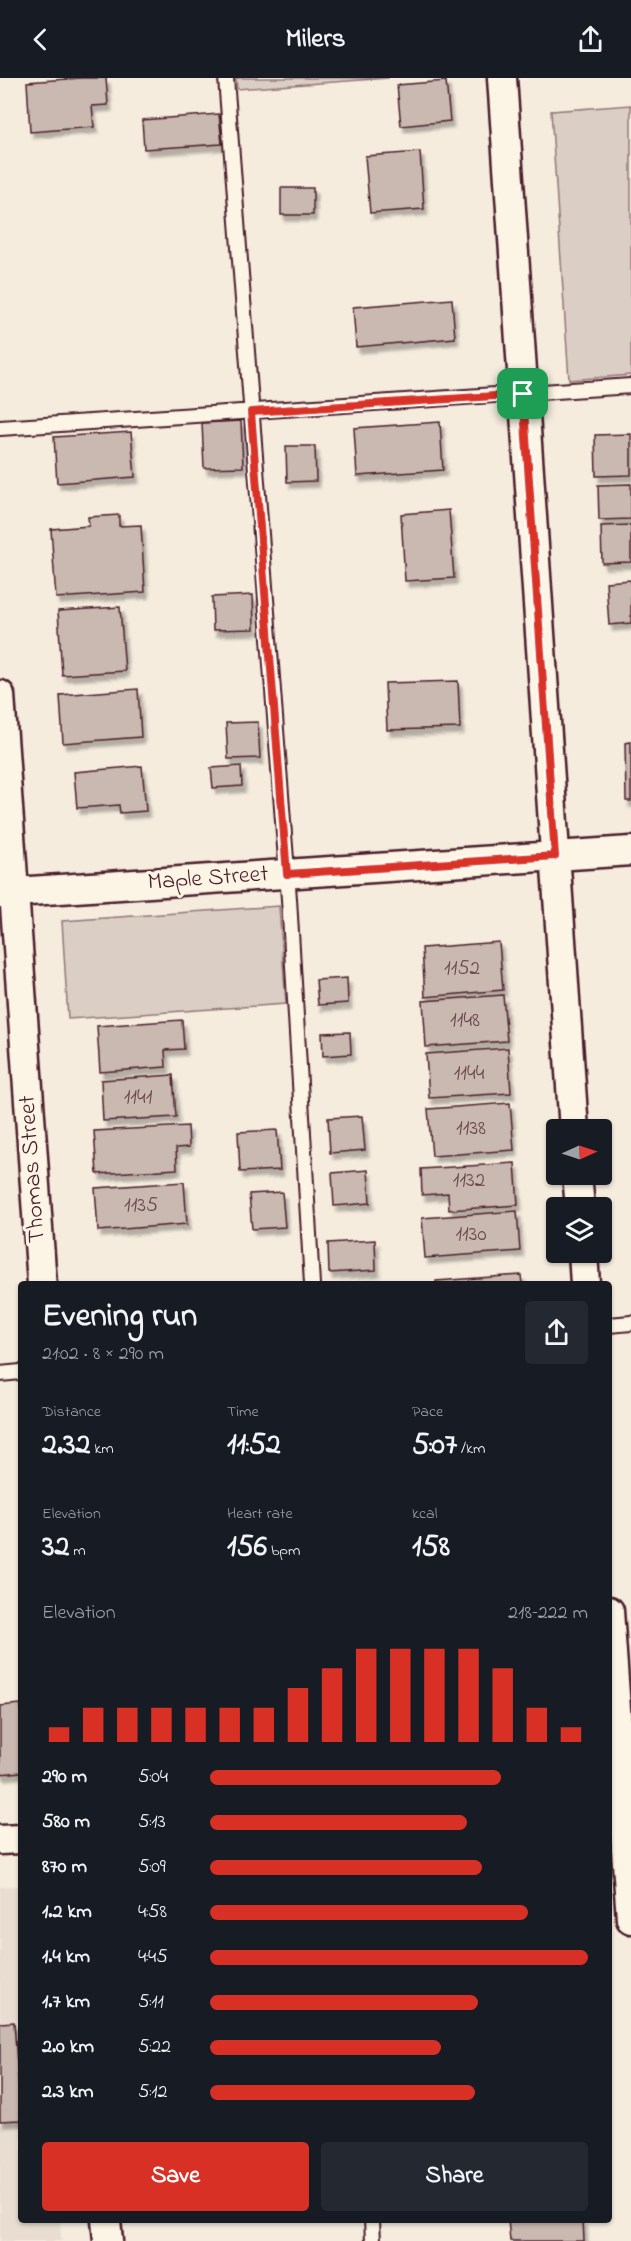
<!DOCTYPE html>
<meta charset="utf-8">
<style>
body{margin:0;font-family:"Indie Flower",sans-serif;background:#242831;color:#f1f3f6;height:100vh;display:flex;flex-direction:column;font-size:22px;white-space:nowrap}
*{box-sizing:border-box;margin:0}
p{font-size:20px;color:#9ea1a6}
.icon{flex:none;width:33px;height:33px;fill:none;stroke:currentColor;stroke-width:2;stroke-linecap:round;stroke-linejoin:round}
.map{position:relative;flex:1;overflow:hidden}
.panel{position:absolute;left:18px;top:1203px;width:594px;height:942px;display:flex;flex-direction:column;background:#171b24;border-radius:6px;box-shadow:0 2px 4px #0004}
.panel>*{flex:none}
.needle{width:39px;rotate:87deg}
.buttons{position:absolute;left:546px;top:1041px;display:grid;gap:12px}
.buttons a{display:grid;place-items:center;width:66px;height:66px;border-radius:6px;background:#171b24;box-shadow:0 2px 4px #0004;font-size:30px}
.pin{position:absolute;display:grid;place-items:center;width:51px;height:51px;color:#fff;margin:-26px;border-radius:12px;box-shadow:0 3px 9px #0006}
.round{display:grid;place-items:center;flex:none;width:63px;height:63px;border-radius:6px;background:#242831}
.overview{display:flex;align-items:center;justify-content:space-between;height:102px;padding:0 24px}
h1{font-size:33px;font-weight:700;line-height:45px}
.metrics{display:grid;grid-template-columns:repeat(3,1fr);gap:9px;height:102px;padding:6px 24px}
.metrics div{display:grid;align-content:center}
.metrics b{font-size:30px;font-weight:700}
.metrics small{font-size:16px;font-weight:400}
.metrics p{font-size:16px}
.chart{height:168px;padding:12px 24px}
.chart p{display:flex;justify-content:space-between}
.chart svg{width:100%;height:108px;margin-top:6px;stroke:#d93025;stroke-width:6}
.primary-button{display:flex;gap:12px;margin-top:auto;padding:12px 24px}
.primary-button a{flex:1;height:69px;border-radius:6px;background:#d93025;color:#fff;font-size:24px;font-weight:700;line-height:69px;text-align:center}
.primary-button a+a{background:#242831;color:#f1f3f6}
ul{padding:0 24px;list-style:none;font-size:20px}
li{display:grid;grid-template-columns:96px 72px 1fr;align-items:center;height:45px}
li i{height:15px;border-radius:8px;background:#d93025}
header{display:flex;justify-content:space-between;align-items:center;height:78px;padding:0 24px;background:#171b24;font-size:27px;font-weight:700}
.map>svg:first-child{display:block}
</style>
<header><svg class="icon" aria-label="back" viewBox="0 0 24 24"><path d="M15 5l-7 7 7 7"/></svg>Milers<svg class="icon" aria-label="share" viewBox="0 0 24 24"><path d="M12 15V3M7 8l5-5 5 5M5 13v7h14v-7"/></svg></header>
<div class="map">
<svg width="631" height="2163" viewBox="0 0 631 2163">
<defs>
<filter id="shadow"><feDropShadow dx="3.5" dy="6" stdDeviation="1.5" flood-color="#0004"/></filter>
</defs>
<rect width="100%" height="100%" fill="#f5ecde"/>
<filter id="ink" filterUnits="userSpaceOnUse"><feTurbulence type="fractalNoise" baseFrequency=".0167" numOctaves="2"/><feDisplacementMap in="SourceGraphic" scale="12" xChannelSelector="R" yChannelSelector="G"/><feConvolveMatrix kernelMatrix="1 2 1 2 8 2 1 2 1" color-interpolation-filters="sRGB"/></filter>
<g filter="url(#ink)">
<path fill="#e8ddd0" d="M21,1808V2142H60L61,2163H0V1809Z"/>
<path fill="#dbcec4" stroke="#927678" stroke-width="1.5" d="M236,0H389L237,11Z
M631,27V297L569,302L551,33Z
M279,828L286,926L68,941L62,843Z"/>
<path fill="#cab9b1" stroke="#4a1f2b" stroke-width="1.5" filter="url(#shadow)" d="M81,0H106L108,27L92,28L94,49L30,54L27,4Z
M446,3L450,43L401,48L397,7Z
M219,36L222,66L144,71L142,42Z
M420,74L424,131L370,135L365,78Z
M281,110H313V137H281Z
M452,221L455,260L356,269L353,229Z
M241,343L243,389L204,390L202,345Z
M440,344L443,392L357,398L354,350Z
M131,354L135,399L57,405L54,359Z
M631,356V397L596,398L595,357Z
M286,368H315L316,403L287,404Z
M631,406V441L599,442L598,407Z
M449,432L454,500L405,503L401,436Z
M119,437V448L141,447L145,514L56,520L51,451L89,448L88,439Z
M631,447V484L602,485L601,448Z
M631,502V545L609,547L606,504Z
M253,517L254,551L213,552L212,519Z
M120,529L125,593L62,597L58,533Z
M458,603L460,650L387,652L385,605Z
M138,611L141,659L63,665L60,617Z
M258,644L260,680L228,681L226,645Z
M631,664V723H626L625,665Z
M142,688L146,733L120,735L119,727L77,730L74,694Z
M241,688L242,708L213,710L211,690Z
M499,864L503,912L425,919L422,870Z
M347,900L348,925L318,927L316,902Z
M503,917L507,963L426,969L423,923Z
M182,942L184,971L165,972L166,989L100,994L97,948Z
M350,954L351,976L323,978L322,955Z
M508,970L511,1015L429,1020L426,976Z
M173,997L176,1039L103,1043L101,1002Z
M510,1025L514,1072L432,1078L428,1031Z
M362,1038L365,1072L330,1075L328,1040Z
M188,1048L189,1069L176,1070L177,1091L97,1096L94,1053Z
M277,1052L280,1092L240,1094L238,1054Z
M515,1085L518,1127L449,1132L448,1115L422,1117L421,1091Z
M368,1092L370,1125L334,1128L332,1095Z
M184,1104L187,1146L98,1153L95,1110Z
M282,1114L285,1149L252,1151L249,1116Z
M517,1133L520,1173L425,1180L422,1140Z
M375,1162L376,1192L329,1195L328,1165Z
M521,1197L522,1206H436V1203Z
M21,1626V1694L0,1696V1628Z
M14,1944L21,2042L0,2043V1945Z
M508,2142H583L584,2163H510Z"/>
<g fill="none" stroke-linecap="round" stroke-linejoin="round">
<g stroke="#4a1f2b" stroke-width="18">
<path id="lane" d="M226,0L289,821L312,1206
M0,350L631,308
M609,1247L631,1245
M0,1296L21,1294
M372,2142L373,2163"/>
</g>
<g stroke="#4a1f2b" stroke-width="33">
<path id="street" d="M502,0L574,1052
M0,617L42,1206
M0,815L631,773
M577,1096L580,1130
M583,1174L585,1206
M609,1533L631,1841
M0,1762L21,1761
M106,2142L108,2163"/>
</g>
<use href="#lane" stroke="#fcf5e5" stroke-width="14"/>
<use href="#street" stroke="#fcf5e5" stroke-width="28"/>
</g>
</g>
<g fill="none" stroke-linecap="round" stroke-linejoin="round" filter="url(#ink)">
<g stroke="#fff" stroke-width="12">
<path id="route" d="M523,316L555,778L287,796L251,334Z"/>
</g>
<use href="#route" stroke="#d93025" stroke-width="8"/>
</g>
<g text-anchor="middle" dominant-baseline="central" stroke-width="6" stroke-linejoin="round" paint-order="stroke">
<g font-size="21" fill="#6a464c">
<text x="462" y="891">1152</text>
<text x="465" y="943">1148</text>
<text x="469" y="996">1144</text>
<text x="138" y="1020">1141</text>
<text x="471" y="1051">1138</text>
<text x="469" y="1103">1132</text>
<text x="141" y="1128">1135</text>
<text x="471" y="1157">1130</text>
</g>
<g font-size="24" fill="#4a1f2b" stroke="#fcf5e5">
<text transform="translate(208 801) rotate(-4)">Maple Street</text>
<text transform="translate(33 1091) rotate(-94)">Thomas Street</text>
</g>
</g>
</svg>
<div class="buttons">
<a><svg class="needle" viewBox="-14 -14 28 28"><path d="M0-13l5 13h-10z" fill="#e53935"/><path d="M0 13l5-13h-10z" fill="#9ea1a6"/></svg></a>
<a><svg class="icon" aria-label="layers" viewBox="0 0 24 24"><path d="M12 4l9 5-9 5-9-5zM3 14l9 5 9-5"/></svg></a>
</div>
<div class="pin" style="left:523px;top:316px;background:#1e9e55"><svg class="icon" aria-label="arrive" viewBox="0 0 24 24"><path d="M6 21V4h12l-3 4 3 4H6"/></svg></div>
<section class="panel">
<div class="overview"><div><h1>Evening run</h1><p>21:02 · 8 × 290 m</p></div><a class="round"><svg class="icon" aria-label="share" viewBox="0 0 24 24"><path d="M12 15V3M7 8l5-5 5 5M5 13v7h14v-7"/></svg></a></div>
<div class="metrics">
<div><p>Distance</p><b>2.32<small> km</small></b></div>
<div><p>Time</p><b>11:52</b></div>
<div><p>Pace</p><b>5:07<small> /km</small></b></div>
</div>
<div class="metrics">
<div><p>Elevation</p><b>32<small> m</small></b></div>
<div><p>Heart rate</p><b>156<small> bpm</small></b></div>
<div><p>kcal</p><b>158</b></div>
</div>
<div class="chart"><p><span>Elevation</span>218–222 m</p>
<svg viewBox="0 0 160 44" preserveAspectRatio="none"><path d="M5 44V38M15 44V30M25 44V30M35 44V30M45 44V30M55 44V30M65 44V30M75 44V22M85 44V14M95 44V6M105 44V6M115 44V6M125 44V6M135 44V14M145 44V30M155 44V38"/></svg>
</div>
<ul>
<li><b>290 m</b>5:04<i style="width:77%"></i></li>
<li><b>580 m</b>5:13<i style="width:68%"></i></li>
<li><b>870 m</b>5:09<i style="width:72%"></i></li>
<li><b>1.2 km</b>4:58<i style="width:84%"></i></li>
<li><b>1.4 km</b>4:45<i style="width:100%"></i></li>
<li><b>1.7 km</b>5:11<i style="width:71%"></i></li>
<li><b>2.0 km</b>5:22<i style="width:61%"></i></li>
<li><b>2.3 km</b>5:12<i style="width:70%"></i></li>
</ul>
<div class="primary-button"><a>Save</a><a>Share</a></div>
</section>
</div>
